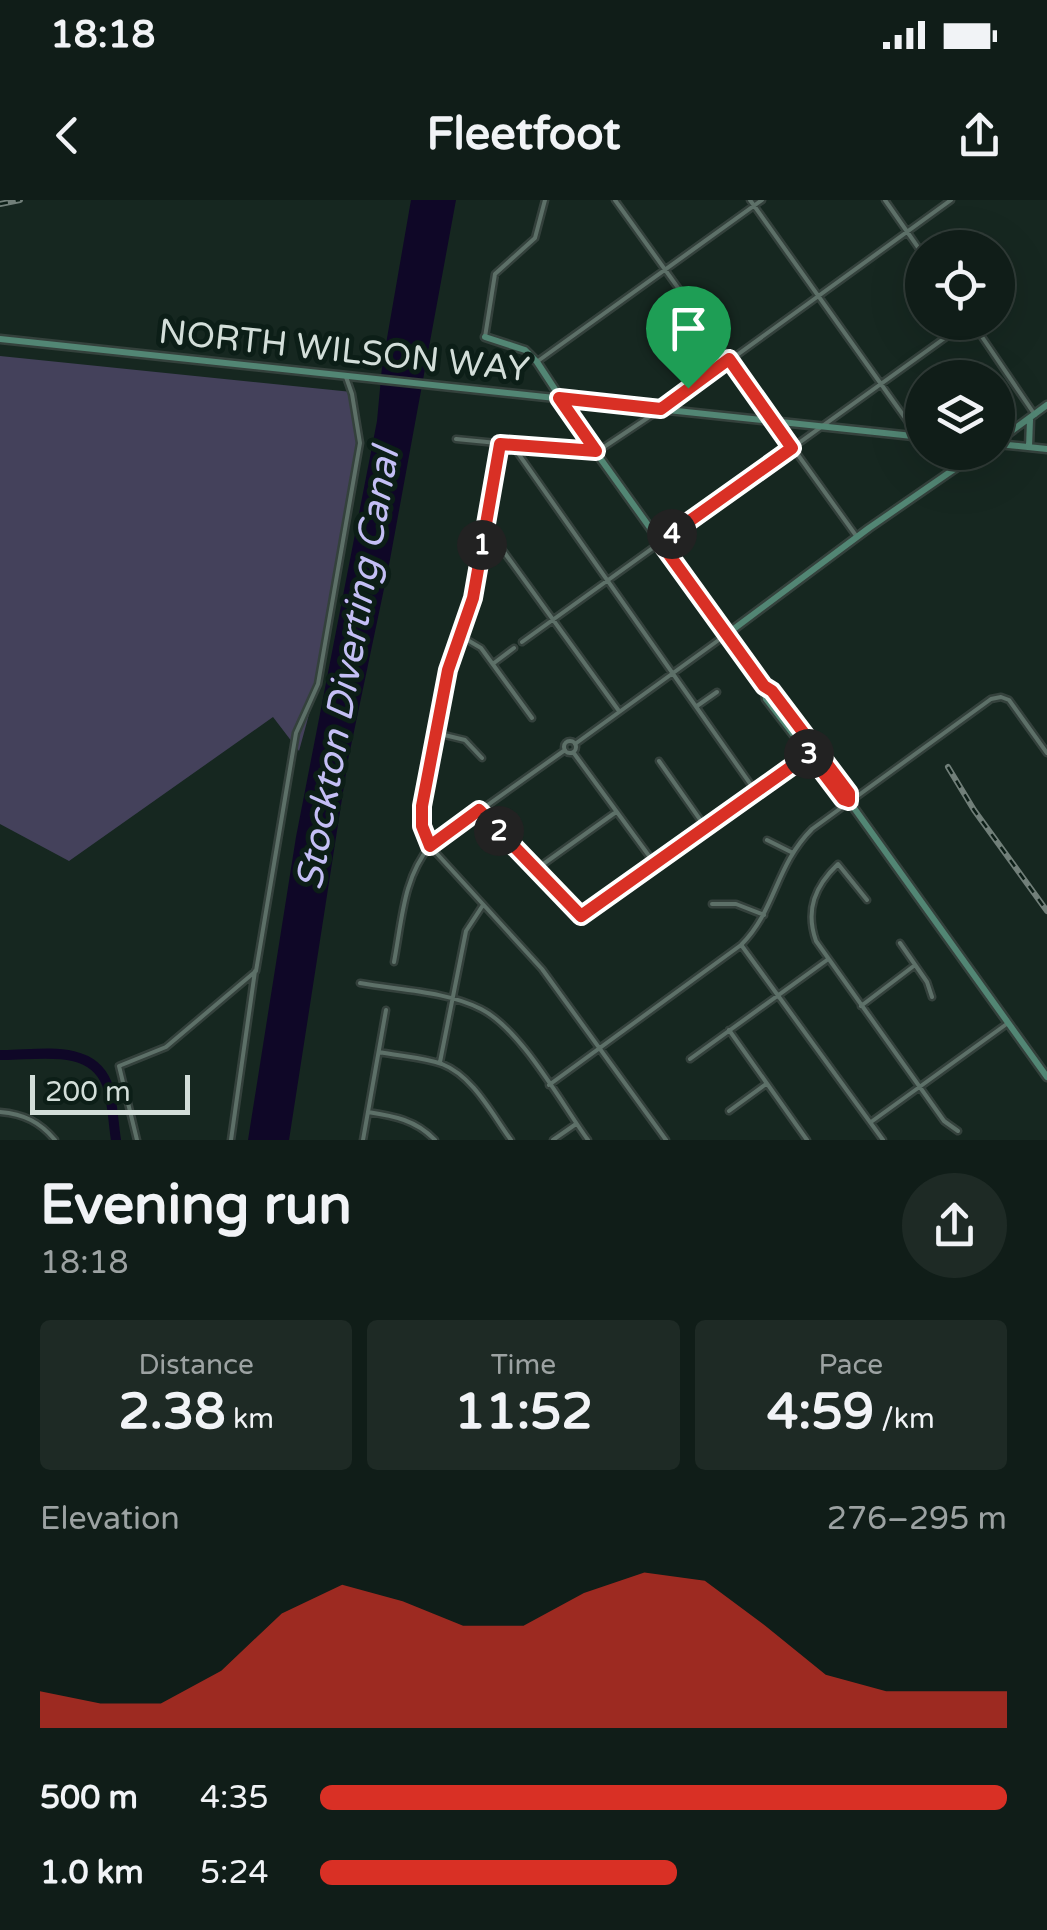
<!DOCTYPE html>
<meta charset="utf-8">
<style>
body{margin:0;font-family:"Varela Round",sans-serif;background:#1e2a25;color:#f1f3f6;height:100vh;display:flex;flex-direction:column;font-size:38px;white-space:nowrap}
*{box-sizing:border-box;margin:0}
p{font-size:32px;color:#9ca2a2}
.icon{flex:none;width:55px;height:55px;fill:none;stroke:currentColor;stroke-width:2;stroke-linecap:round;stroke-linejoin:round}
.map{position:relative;height:940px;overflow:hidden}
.details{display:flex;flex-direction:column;background:#101d18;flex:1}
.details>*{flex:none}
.tools{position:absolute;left:905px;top:30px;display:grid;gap:20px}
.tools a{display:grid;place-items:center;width:110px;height:110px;border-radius:50%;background:#101d18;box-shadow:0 10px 40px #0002,0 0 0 2px #303b37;font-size:50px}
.scale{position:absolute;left:30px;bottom:25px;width:160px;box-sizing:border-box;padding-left:10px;border:5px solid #d3ded9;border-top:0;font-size:28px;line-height:35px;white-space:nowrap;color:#d3ded9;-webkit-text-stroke:8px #0c1e17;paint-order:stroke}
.pin{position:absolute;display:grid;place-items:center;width:85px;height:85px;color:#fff;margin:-102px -42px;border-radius:50% 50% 50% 0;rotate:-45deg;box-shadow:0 0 10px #0007}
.pin .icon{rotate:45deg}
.km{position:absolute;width:50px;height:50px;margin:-25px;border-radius:50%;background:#222;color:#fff;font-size:28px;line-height:50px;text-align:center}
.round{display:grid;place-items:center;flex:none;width:105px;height:105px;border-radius:52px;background:#1e2a25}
.head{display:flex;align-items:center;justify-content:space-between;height:170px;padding:0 40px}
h1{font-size:55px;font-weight:800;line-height:75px}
.metrics{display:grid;grid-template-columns:repeat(3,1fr);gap:15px;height:170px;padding:10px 40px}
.metrics div{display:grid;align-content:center;border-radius:10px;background:#1e2a25;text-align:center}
.metrics b{font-size:50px;font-weight:800}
.metrics small{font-size:28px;font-weight:400}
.metrics p{font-size:28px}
.chart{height:280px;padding:20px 40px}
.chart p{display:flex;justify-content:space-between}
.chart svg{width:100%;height:180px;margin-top:10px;fill:#d93025;opacity:.7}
ul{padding:0 40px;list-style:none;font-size:32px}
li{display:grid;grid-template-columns:160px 120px 1fr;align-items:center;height:75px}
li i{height:25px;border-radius:12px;background:#d93025}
.status{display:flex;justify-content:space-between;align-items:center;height:70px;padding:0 50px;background:#101d18;direction:ltr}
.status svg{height:28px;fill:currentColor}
header{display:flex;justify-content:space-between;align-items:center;height:130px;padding:0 40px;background:#101d18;font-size:45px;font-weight:800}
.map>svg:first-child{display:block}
</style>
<div class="status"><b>18:18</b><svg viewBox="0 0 49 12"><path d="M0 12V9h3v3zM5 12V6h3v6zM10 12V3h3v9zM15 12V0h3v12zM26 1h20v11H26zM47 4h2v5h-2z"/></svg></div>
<header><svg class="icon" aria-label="back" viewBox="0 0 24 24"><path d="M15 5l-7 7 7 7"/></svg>Fleetfoot<svg class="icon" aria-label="share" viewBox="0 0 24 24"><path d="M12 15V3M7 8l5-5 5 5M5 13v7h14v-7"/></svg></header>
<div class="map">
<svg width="1047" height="940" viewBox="0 0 1047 940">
<rect width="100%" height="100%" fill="#162720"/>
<path fill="#44415b" d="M0,156L352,192L363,239L314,496L299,551L273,517L69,661L0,624Z"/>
<path fill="#0f0727" d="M411,0H456L389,365L348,560L289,940H248L296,637L377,221L382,167Z"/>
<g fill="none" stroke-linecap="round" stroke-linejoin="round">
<path stroke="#0f0727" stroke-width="10" d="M0,855C36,856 91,842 107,884C113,901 113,922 116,940"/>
<g stroke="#34413c" stroke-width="9">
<path id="street" d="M615,0L857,337
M750,0L918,236
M885,0L922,53
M998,101L1007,94
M972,122L1035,215
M485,137L495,74L535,38L545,0
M538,161L762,0
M456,239L588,252L601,249L679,197L951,0
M500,244L473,398L448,470L422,606V626L430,646L542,769L666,940
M513,246L756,592
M484,334L499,345L619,511
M459,435L481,448L532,518
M522,442L967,122
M494,463L514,448
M697,506L717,492
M436,533L465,540L482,558
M564 547a6 6 0 1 1 12 0a6 6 0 1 1-12 0Z
M575,544L727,434
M573,552L655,664
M659,561L706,628
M479,610L576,712L584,715L807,555
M767,640L791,652
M535,670L616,612
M867,700L838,664C815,686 805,710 816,741L944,921L958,931
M712,704H736L764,715
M900,743L927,782L932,797
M742,746L883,940
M394,762C402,721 403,678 430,646L565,550
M360,783C398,790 446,791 481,809C521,829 561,903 588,940
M861,806L915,765
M729,830L807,940
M379,852C399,856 422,857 442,864C473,876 492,914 511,940
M690,859L827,760
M440,862L466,731L483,705
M549,885L741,745C776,710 775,666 812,629L991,499L1001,497L1009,500L1047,553
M729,911L766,884
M0,912C24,914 40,922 55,940
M368,912C394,916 416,920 435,940
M871,922L1008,823
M137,940L119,866L166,847L256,771L296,533L318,484L360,243L352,194L346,177
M231,940L255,771
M363,940L386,810
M553,940L576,924"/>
</g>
<g stroke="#34413c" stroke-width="11">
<path id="secondary" d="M485,137L525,150L537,162L600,258L764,487L773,491L849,593V601L1047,877
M0,139L922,237
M998,241L1047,205
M998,244L1047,249
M1029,247L1030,220
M727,434L869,328L979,252
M764,488L766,499L843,599L849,601"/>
</g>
<use href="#street" stroke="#5d7068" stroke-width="4"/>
<use href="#secondary" stroke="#528674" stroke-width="6"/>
<g stroke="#717f79" stroke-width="6">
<path id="rail" d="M0,4L20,0
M948,567L974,610L1047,711"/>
</g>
<use href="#rail" stroke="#0c1e17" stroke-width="2.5" stroke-dasharray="8" stroke-linecap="butt"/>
</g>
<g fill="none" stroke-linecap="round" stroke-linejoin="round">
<g stroke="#fff" stroke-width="20">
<path id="route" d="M729,159L792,248L660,342L764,486L772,491L849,593V601L843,599L809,554L581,716L479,610L430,646L422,626V606L448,470L473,398L500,244L596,251L559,198L661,209Z"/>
</g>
<use href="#route" stroke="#d93025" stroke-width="12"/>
</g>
<g text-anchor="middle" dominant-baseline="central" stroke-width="10" stroke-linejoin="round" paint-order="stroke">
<g font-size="35" fill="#d3ded9" stroke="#0c1e17">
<text transform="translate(344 151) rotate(6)">NORTH WILSON WAY</text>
</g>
<g font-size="38" font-style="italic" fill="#c4bff5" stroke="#0c1e17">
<text transform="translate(348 469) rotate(-80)">Stockton Diverting Canal</text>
</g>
</g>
</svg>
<div class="tools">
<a><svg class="icon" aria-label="locate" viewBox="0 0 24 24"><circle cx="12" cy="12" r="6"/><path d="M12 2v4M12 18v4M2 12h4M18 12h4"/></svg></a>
<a><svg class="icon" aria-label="layers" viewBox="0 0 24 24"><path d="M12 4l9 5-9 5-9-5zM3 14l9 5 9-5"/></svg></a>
</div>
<div class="scale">200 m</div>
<div class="pin" style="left:688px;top:188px;background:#1e9e55"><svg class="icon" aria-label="arrive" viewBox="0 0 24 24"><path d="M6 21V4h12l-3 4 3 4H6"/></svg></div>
<b class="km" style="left:482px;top:345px">1</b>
<b class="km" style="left:499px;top:631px">2</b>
<b class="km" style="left:809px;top:554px">3</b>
<b class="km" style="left:672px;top:334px">4</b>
</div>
<section class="details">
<div class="head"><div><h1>Evening run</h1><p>18:18</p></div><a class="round"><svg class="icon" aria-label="share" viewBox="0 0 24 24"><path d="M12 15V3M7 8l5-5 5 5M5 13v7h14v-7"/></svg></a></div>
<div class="metrics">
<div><p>Distance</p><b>2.38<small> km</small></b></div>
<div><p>Time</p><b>11:52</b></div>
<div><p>Pace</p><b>4:59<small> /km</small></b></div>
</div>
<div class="chart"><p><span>Elevation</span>276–295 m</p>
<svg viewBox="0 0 160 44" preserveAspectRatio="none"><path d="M0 44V35L10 38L20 38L30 30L40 16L50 9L60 13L70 19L80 19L90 11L100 6L110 8L120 19L130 31L140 35L150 35L160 35V44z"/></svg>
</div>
<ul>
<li><b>500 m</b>4:35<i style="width:100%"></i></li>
<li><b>1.0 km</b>5:24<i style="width:52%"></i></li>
</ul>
</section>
